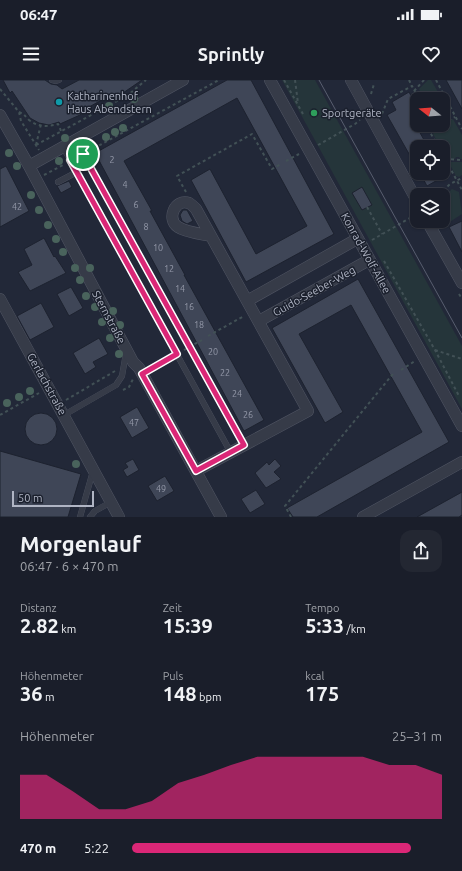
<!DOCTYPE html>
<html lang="de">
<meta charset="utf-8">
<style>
body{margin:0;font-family:Ubuntu,sans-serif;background:#232732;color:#f1f3f6;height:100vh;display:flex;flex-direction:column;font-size:15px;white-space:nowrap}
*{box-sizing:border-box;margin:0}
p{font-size:13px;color:#9fa2a8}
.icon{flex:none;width:22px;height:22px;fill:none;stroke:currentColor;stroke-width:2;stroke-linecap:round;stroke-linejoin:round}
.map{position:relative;height:437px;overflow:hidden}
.drawer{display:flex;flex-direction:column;background:#1a1e2a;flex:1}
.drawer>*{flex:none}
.needle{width:26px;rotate:287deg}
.controls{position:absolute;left:410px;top:12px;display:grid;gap:8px}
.controls a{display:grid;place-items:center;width:40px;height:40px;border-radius:8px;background:#1a1e2a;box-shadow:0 1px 3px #0004,0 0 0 1px #383c47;font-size:20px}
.scale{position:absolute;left:12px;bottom:10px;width:82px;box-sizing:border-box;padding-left:4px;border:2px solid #b0b5c4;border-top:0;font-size:11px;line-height:14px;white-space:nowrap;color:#b0b5c4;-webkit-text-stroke:3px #1b202d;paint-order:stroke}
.pin{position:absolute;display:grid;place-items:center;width:34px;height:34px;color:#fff;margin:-17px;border:2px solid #fff;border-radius:50%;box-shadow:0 1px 4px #0007}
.round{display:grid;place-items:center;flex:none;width:42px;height:42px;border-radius:12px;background:#232732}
.summary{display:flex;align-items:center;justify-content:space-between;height:68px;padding:0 20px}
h1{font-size:22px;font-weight:700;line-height:30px}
.stats{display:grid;grid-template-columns:repeat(3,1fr);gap:6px;height:68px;padding:4px 20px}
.stats div{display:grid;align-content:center}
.stats b{font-size:20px;font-weight:700}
.stats small{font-size:11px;font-weight:400}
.stats p{font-size:11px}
.chart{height:112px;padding:8px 20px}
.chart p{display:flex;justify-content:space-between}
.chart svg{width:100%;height:72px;margin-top:4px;fill:#db2777;opacity:.7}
ul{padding:0 20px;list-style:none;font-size:13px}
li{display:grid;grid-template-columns:64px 48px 1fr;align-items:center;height:30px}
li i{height:10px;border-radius:5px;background:#db2777}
.status{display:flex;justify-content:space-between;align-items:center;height:28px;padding:0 20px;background:#1a1e2a;direction:ltr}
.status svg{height:11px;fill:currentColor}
header{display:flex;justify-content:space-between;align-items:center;height:52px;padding:0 20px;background:#1a1e2a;font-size:18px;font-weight:700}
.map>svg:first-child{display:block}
</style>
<div class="status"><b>06:47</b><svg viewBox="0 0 49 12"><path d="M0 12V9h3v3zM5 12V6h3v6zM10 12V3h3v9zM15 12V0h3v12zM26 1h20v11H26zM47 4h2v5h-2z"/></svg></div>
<header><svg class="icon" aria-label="menu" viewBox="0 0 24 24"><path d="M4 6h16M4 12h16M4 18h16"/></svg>Sprintly<svg class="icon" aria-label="heart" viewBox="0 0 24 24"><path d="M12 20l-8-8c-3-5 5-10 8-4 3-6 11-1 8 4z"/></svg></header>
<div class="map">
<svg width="462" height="437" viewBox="0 0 462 437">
<rect width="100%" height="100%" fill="#222838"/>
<path fill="#25353a" d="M282,0H315L462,266V329Z
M428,0H431L442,19H424L419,9Z
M453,39L462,55V79H460L459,77H456L455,79L445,77L443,72V67H440L433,54L436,49Z
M451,82H462V95L459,97L456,96L450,85Z
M452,109L459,112L462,134L445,145L442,141L443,118Z"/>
<path fill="#3f4657" stroke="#1d222f" d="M3,0H45L51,4L57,5L62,9L79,0H142L123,13L112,17L111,15L89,27L80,35L60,44L59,42L49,45L39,43L30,38L12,11L10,13Z
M227,0H251L334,154L246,202L191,100L210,89L256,174L307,146L237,18L124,81L152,131H150L185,195H184L264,340L244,351L95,73Z
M446,0H462V29Z
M409,12L417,27V45H429L419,51L428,67H417V88L387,35L396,30L392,22Z
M6,86L29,131L0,147V89Z
M420,93H450L427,106Z
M69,101L72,107L61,113L57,106Z
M362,107L372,125L362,130L352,113Z
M183,130H187L193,141L187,144L182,141L180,135Z
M462,141V172L449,147Z
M44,158L54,177L55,176L66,193L30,211L18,192L32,185L24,169Z
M358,199L449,362L317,437H293L287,428L422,352L351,225L299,254L343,332L325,343L272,248Z
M71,207L83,228L69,236L57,214Z
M41,223L54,247L30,260L17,236Z
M99,258L108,274L93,282L96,287L85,294L73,273Z
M137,327L149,348L132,358L120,337Z
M25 349a16 16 0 1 1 32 0a16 16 0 1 1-32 0Z
M0,371L81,394L68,437H0Z
M133,379L139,390L127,397L123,390L128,387L125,383Z
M275,379L281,386L274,392L281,399L266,408L255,393L267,382L269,385Z
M165,396L174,411L157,421L148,406Z
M256,410L265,424L250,433L241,419Z
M462,412V435L459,437H417Z"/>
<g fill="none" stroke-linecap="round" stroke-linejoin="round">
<g stroke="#505563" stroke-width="6">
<path id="lane" d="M52,0L56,1L59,0
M63,67L231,373
M58,102L77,92
M64,335L116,305L122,296L126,273
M80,437L93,391
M90,437L95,431L111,422"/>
</g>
<g stroke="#505563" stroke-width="12">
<path id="street" d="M270,0L462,346
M351,0L417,121
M0,35L29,86L133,282L139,288L221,437
M29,86L183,0
M427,141L462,203
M0,219L119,437
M247,221L357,159
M259,241L369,180
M196,391L308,331L196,129C194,127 191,124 189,123C175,118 166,139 178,147C185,152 202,154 211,156
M363,437L462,382"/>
</g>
<path stroke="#425156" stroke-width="2" stroke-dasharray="3 3" stroke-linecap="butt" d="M284,0L303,34
M295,0L298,23
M409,0L412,6
M436,0L462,49
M0,9L19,32L21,41L39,70
M414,11L424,0
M371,14L374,4
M19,32C24,34 25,36 29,40C38,47 47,47 58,44L61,51
M382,34L388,19L412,6L419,19
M443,43L455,37
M433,45L435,48L430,52L438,67
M435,48L440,45
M36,65L128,15L146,0
M36,65L41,44
M318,65L355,44L360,40
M83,74L239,357
M443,75L462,110
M78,77L219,0
M445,79L462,80
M286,81L299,74
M44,95L63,85
M186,112L177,96L252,54L272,89L281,84
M439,115L450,104L462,98
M367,127L382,154
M412,130L416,138
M372,160L417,134
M384,181L435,270L459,316
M459,214L462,219
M208,256L244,236
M184,270L202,260
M435,270L462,279
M151,289L170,278
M401,290L415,281
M123,310L129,307L133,299
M66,320L115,291
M0,335L39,313
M291,437L285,426L392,295L395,293"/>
<use href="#lane" stroke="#363b48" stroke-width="5.5"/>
<use href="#street" stroke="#363b48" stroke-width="11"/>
<path stroke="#585e6f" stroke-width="1" d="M319,0L462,258"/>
</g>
<g fill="#49635c">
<circle cx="134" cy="19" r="4"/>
<circle cx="109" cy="26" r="4"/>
<circle cx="102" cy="30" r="4"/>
<circle cx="123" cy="48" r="4"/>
<circle cx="115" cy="52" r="4"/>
<circle cx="106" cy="57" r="4"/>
<circle cx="65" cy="58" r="4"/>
<circle cx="9" cy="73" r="4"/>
<circle cx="59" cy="81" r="4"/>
<circle cx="17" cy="86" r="4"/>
<circle cx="31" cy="115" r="4"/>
<circle cx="39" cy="130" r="4"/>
<circle cx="48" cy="145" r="4"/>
<circle cx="56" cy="159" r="4"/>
<circle cx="63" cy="172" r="4"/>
<circle cx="75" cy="188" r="4"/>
<circle cx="90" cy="188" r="4"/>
<circle cx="80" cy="200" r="4"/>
<circle cx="86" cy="216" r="4"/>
<circle cx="95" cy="227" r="4"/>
<circle cx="113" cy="231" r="4"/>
<circle cx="102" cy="242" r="4"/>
<circle cx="120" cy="245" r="4"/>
<circle cx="110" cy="258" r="4"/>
<circle cx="119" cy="274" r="4"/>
<circle cx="30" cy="311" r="4"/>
<circle cx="19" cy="317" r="4"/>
<circle cx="7" cy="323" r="4"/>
<circle cx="76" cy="384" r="4"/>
</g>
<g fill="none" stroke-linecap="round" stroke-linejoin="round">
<g stroke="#fff" stroke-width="8">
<path id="route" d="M83,74L244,365L196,391L142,294L177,274L70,80Z"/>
</g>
<use href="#route" stroke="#db2777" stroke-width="5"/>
</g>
<circle fill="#0f9aa8" stroke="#1b202d" stroke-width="1.5" cx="59" cy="22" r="4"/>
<circle fill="#2e9e5b" stroke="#1b202d" stroke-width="1.5" cx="314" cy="33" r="4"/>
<g text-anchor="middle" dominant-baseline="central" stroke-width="3" stroke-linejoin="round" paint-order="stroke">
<g font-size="9" fill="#9499a9">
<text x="112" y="80">2</text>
<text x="125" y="105">4</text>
<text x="136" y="125">6</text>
<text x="17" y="127">42</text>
<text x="146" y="147">8</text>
<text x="158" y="168">10</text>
<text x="169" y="189">12</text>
<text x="180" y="209">14</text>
<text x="189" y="227">16</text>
<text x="199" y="245">18</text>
<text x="213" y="272">20</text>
<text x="225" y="293">22</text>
<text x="237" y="314">24</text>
<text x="248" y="335">26</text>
<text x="134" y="343">47</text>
<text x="161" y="409">49</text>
</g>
<g font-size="11" fill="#b0b5c4" stroke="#1b202d" text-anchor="start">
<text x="67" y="16">Katharinenhof<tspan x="67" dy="13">Haus Abendstern</tspan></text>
<text x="322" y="33">Sportgeräte</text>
</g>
<g font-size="11" fill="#b0b5c4" stroke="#1b202d">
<text transform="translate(366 173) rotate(61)">Konrad-Wolf-Allee</text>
<text transform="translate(314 211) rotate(-29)">Guido-Seeber-Weg</text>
<text transform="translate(109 237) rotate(62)">Sternstraße</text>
<text transform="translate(47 304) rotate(61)">Gerlachstraße</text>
</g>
</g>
</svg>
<div class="controls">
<a><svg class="needle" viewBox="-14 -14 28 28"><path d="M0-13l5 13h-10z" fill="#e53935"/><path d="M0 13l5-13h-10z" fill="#9fa2a8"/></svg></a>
<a><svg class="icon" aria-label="locate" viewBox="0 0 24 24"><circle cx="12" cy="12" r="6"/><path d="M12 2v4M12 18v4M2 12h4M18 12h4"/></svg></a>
<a><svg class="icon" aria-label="layers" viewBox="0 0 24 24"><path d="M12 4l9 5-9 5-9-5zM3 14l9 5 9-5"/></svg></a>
</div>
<div class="scale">50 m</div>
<div class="pin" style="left:83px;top:74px;background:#1e9e55"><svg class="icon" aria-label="arrive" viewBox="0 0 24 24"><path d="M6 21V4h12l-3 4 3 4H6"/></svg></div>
</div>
<section class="drawer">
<div class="summary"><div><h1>Morgenlauf</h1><p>06:47 · 6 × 470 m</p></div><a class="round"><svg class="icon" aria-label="share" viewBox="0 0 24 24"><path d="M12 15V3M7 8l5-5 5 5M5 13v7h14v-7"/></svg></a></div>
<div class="stats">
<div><p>Distanz</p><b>2.82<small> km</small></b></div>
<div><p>Zeit</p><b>15:39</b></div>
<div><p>Tempo</p><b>5:33<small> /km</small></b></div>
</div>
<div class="stats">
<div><p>Höhenmeter</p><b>36<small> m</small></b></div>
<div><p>Puls</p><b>148<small> bpm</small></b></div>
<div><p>kcal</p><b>175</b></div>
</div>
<div class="chart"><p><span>Höhenmeter</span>25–31 m</p>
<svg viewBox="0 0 160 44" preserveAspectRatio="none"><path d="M0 44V17L10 17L20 27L30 38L40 38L50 33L60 22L70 17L80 11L90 6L100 6L110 6L120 6L130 6L140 11L150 11L160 17V44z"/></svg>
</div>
<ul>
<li><b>470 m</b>5:22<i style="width:90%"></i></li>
</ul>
</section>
